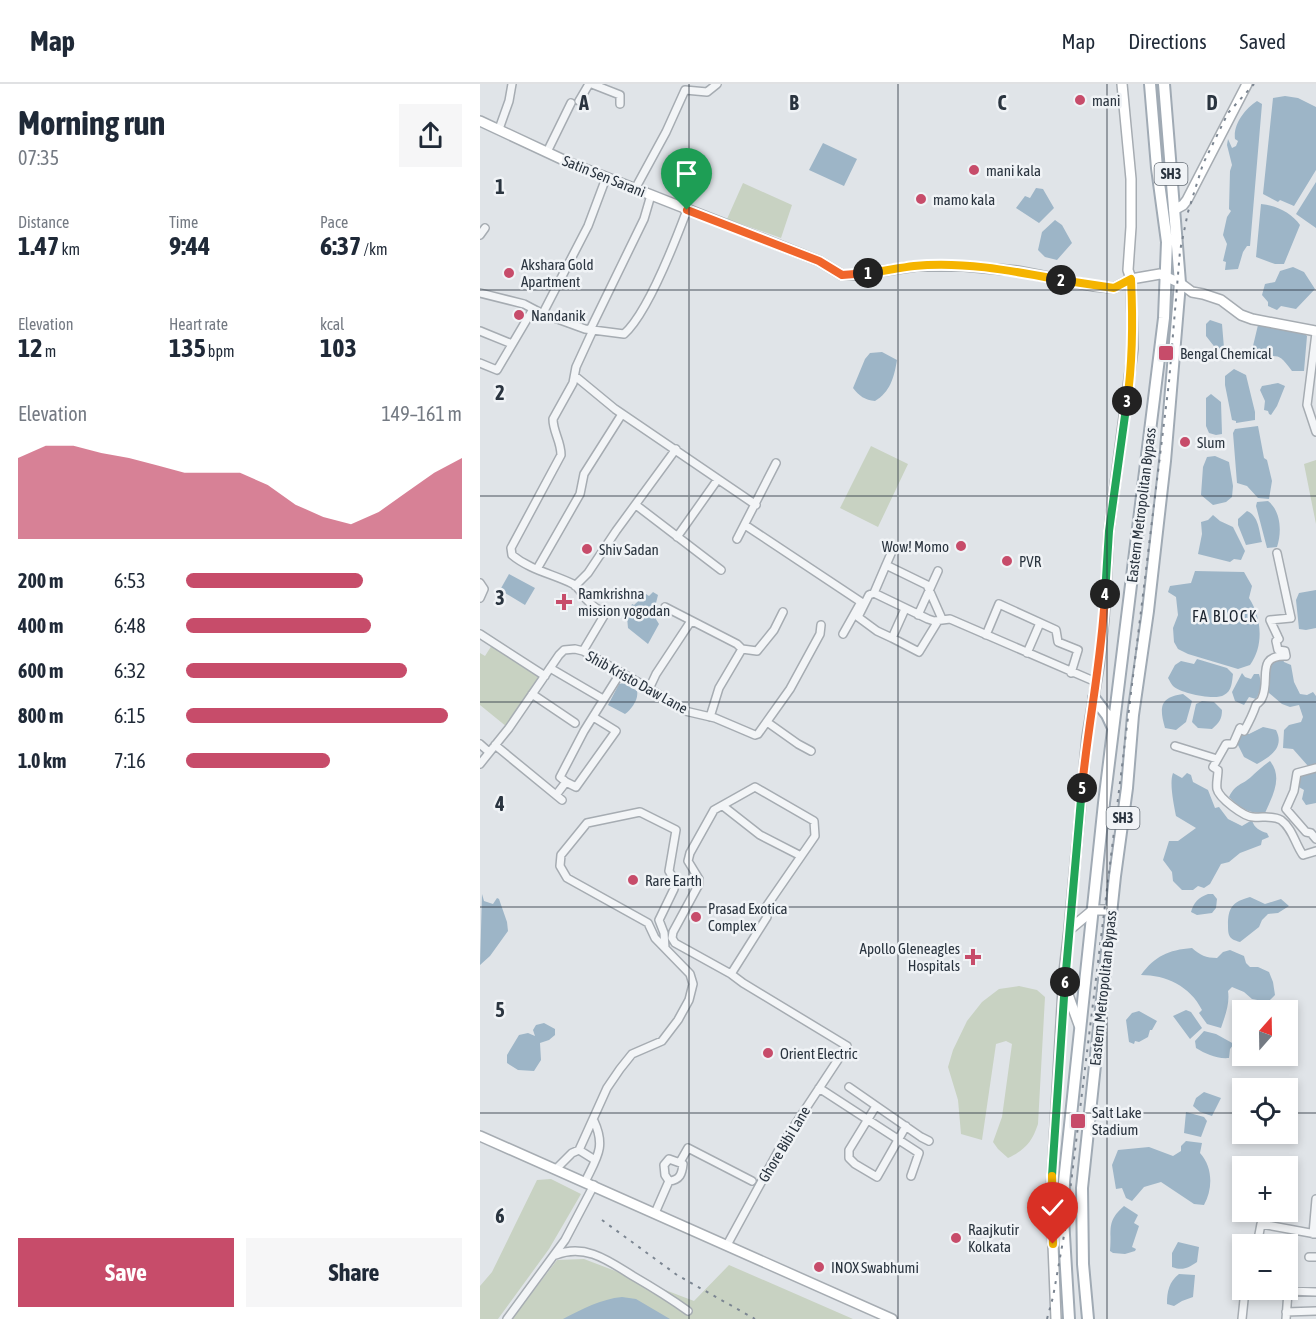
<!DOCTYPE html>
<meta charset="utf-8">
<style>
body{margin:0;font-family:"Asap Condensed",sans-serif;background:#f6f6f7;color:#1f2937;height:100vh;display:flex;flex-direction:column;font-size:22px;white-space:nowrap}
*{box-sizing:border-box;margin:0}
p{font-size:20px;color:#747a83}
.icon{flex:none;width:33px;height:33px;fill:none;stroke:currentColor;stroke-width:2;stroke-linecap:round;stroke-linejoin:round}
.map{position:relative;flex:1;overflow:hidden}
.panel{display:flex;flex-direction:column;background:#fff;width:480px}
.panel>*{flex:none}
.needle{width:39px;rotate:20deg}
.buttons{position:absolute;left:752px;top:916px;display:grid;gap:12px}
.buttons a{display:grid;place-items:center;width:66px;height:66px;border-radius:0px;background:#fff;box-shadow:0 3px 9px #0003;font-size:30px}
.pin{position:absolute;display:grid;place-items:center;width:51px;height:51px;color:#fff;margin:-62px -26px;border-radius:50% 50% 50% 0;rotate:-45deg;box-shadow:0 0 6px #0007}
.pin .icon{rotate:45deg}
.km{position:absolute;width:30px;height:30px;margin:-15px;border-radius:50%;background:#222;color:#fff;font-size:16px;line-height:30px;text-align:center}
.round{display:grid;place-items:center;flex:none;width:63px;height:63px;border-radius:0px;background:#f6f6f7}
.summary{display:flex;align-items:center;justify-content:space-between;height:102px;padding:0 18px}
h1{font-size:33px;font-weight:700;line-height:45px}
.stats{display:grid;grid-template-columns:repeat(3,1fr);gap:9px;height:102px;padding:6px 18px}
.stats div{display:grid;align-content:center}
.stats b{font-size:26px;font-weight:700}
.stats small{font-size:16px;font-weight:400}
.stats p{font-size:16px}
.chart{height:168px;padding:12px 18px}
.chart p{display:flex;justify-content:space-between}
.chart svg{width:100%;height:108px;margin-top:6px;fill:#c74c6a;opacity:.7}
.cta{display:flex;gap:12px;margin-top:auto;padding:12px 18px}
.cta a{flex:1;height:69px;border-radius:0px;background:#c74c6a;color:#fff;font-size:24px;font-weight:700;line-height:69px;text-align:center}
.cta a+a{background:#f6f6f7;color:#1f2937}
ul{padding:0 18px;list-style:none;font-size:20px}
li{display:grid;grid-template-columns:96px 72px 1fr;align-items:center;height:45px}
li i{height:15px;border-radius:8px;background:#c74c6a}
header{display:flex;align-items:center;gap:36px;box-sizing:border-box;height:84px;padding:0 30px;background:#fff;border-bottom:2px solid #e0e1e3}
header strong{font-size:28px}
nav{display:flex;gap:33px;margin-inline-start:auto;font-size:21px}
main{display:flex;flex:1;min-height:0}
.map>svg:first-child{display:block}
</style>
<header>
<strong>Map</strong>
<nav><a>Map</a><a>Directions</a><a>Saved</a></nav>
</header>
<main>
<section class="panel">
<div class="summary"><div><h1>Morning run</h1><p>07:35</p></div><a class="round"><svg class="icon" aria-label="share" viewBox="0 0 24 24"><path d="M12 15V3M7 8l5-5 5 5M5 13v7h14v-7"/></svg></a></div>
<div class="stats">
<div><p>Distance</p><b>1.47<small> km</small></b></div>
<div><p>Time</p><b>9:44</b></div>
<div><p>Pace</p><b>6:37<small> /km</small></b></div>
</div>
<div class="stats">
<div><p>Elevation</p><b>12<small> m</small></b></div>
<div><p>Heart rate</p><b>135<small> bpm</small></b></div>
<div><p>kcal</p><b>103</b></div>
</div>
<div class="chart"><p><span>Elevation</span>149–161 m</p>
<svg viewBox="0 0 160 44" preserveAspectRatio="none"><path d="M0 44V11L10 6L20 6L30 9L40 11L50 14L60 17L70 17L80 17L90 22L100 30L110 35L120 38L130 33L140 25L150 17L160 11V44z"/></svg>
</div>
<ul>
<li><b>200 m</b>6:53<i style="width:64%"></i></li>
<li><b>400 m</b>6:48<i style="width:67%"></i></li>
<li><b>600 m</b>6:32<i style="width:80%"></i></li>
<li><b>800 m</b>6:15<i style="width:95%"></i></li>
<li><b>1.0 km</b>7:16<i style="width:52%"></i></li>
</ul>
<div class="cta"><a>Save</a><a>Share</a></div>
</section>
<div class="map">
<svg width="836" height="1235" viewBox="0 0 836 1235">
<rect width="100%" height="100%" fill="#e0e4e8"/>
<path fill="#c8d2c2" d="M263,99L312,121L301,154L247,135Z
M391,362L428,380L398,443L360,424Z
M836,376V440L824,380Z
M12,561L62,592L27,643L0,621V569L5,572Z
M539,902L557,906L565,913L558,1040C552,1058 546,1065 528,1074L518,1065L513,1058L522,1033L532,960L526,957L516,960L502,1056L481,1050L478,1016L468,983L473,966L487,937L502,918L519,905Z
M71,1095L101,1110L69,1165L18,1235H0V1202L12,1188L57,1096Z
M104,1175L214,1217L249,1181L373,1235H32L77,1176Z"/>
<path fill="#9db5c7" d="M805,12L818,14L836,23V86L814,122L800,116L798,118L783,110L793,14Z
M777,17L782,20L770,162H767L763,168L758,185L745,186L746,178L743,177L747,160L743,151L747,133L751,127L749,125L750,87L752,81L747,61L748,55L752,64L756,62L758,57L755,55C753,40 765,25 777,17Z
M343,59L377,75L364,102L329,86Z
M836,98V144L816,130Z
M556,104L563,105L574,124L559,139L536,124L545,112L550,114Z
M781,120C796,121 812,129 820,141L804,180H795L776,173Z
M575,136L582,141L592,159L577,176L565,173L558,166L562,148Z
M813,183L824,188L835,205L816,225L801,222L797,226L788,222V218L782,211L785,200L795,198L800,187Z
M730,236L742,240L744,264L737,266L726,252V240Z
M778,241L825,250L827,252L824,287H812C798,268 799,272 777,273L775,271L773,262Z
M402,268L417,276C414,294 410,308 395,317C385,316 379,312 373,304L385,275L390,269Z
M754,285L766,291L775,328V336L756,339V337L752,336L745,301V292Z
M798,299L805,302L797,322L791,331L789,330L788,327L784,326L785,317L780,306L782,302Z
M731,310L741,318L742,350L736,351L729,349L726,342V314Z
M778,342L784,374L787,376L792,397L789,415L778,414L767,402L757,399L753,349L755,345Z
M735,372L749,378L753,402L752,413L746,418L733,421L721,411L723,383L727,373Z
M788,417C801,427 802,448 797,463L787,464L776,422L777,418Z
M767,427C779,432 779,447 782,458L766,461L758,441V435Z
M733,431L740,437L753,443L765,467L761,476L754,475L750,478L718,470L722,450L721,438L728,436Z
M715,487L764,488L772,502L769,514C782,534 784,562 770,581L758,585L708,570L698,565L694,558L693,544L698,531L696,513L688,508L690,502L711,499Z
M29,490L55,504L45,521L20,506Z
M836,506V544L826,546L819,545L816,516L819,509Z
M173,508L178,511L176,519L178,522L174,532L179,540L168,560L148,544L147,533L152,520L154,521L166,510L169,512Z
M801,572L804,578L811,581L814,598L820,610L827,611L833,608L836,612V681L828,682L813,665L803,664L804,646L809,641L821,638L823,633L819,621L810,623L802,620L789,609L786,592L792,575Z
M717,575L747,584L753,590C752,598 752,607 744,611C735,617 700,609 693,602C691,600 690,597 688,594L695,581L701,577L714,580Z
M762,589L765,593L771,595L774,590H779C782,600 781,607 776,615L769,613L764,621L755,617L752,608Z
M144,599L157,607C159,615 151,626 145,630L128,621L139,600Z
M703,610L712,617L706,638L696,646L685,644C679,623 680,613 703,610Z
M722,617L734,618L742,626C742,635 739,639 732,645L718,644L712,638L716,620Z
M783,643L796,646C805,663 790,673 777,680L764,673L757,659L761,648L769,650Z
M790,677C803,693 793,711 785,729C769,730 760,724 749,713C756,699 761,702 771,693C777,687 783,682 790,677Z
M836,687V719L826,721L822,715L824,706L817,702V697L823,690Z
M693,689L702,694L707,689L711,691L713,698L728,706L735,724L739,723L748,735L762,742L772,736C774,744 780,747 787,749L789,753L782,756L781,761L760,769L749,778L741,780L730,800L724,804L718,802L713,806H702L693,797L692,788L683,776L689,757H698L716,744L696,732C694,721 689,699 693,689Z
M2,810L4,817L13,820L17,814L19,815L27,838L28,847L10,872L0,881Z
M728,810H733L737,815L736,824L732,829L717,831L711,828C714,818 718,814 728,810Z
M770,813L785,820L801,815L809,822L798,829L788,830L782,836L779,843L760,858C749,855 748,852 748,841C748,824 752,818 770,813Z
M712,864C720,871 726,874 737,874L743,868L750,866L764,872L766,879L770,883H778L789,888L793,898L795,911L788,918L772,915L764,908L752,903L748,907C750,920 745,932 741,944L727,940L719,929L722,926C710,902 686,891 661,891C675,872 688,866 712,864Z
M706,926L711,928L722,944L710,955L693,932Z
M659,927L677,937L672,946H670L668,953L659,958L655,957L654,960L649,958L646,936L652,929Z
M64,939L75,945V951L69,956L60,959L61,976L54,987L38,986L27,979V971L39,951L48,949L55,952L53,946L56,941Z
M724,947L736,950L754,960L750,965L749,974C736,975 726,970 716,964L715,957Z
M724,1008L741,1014L732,1032L720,1028L713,1022L716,1014Z
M706,1028L724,1033L727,1037L721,1053L704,1049Z
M706,1057L722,1059L720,1069C733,1083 733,1105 724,1121L714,1120L681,1098L664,1103L652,1117L646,1114L642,1104L636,1105L632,1081L638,1066L669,1063L693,1072L701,1067V1062Z
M644,1122L658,1131L654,1139L659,1142L652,1163L656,1165L655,1167L645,1170L633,1169L630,1167C632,1144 626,1138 644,1122Z
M698,1158L719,1163L717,1178C708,1184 703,1187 692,1183V1169Z
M699,1190L715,1191L713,1213L702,1217L694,1222L687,1220C687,1207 689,1198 699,1190Z
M142,1213L156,1215L190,1235H83C102,1225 121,1215 142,1213Z"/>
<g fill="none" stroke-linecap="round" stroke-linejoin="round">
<g stroke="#a6acb2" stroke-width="10">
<path id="street" d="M112,0L140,11V20
M99,17L109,0
M19,45L29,17L32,0
M67,68L91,19
M155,105L186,48L205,6L227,8L237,0
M0,151L5,144
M0,209L44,220L61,229L105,245L144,250C168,229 195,158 207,126
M63,229L108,142L126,94
M110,246L164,135L171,111
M0,247L32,260
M836,249L827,321L836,348
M0,279L17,286L53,225
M95,292L135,325L276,421
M156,421L241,486
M265,441L381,518L363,550
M197,453L238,395
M257,455L296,379
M797,469L811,534L790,536L798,553L799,555L796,557L798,566L805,567L806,572C775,571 791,596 782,614C781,618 778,618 776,621C773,630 769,638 764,647L760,644L753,660H746L733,683L738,686C738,692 736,699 737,705C739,714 764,733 773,733C783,734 792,731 801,736C813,745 815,760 823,771L836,767
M406,481L413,465
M57,485L100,410L104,390L142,330
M0,499L4,505L0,514
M95,502L108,489L136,447L196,365
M394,509L389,511L378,533L397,547L412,554
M185,523L257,560L262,565
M425,525L412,554L439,568L458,537
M438,531L458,487
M462,535L447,501L406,481L394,509L448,535L454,537L470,535L616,598
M0,550L65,592
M506,551L519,520L576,546L578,558L598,566L591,589
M103,567L125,530C120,526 113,523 109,518C102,512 101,505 93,500C73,490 50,486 32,471L31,464L81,371C81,357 73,348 73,335L93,299L96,283L113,246
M547,569L560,539
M70,584L123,615
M169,605L176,590L211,537
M52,610L95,639
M230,633L239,604L262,565L277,567L294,546L303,528
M287,638L318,660L331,667
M0,660L9,668
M15,661L82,716
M695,662L737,675
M0,680L29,644L79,571L84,566L95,565L103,567L165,602L205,627L235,634L275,651L278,650L310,605L340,550L341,541
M836,684L817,689L814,707L806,725L826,748L831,749L836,755
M86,698L80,693L104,647L114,631
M76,711L86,698L96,703L136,647L115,634L114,631L141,588
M243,722L280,751L321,772
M369,1003L441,1053L449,1057
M339,1004L439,1069L431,1092
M396,1022L369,1066V1074L375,1080L397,1093L426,1042
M99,1066L115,1076
M200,1078L208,1064L272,1097
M76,1085L92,1069L99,1066L127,1004L140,985L152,970L182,957L198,936L209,916L213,900L210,890L175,854L168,839L87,794L80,782L81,771L107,739L160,728L196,746L189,787L195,797L194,805L179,836L184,849L185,864
M105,1098C117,1073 126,1063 114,1037
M175,1129L189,1097L185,1091L184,1081L189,1075L203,1080C202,1090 200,1096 189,1097
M833,1150L836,1115
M247,1161L301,1062L367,962L263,899L251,890L195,859L192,854L193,848L219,800V795L208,777L210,769L234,726L275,703L334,737L335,752L286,823L287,833L251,890
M777,1161L781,1140L836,1150
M76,1171C105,1159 129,1177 153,1192C172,1203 190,1214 208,1227
M829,1173H836
M786,1206L836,1208
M806,1228L836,1227
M27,1235L85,1156L114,1101
M762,1235L765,1206
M806,1235L809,1194"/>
</g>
<g stroke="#a6acb2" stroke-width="12">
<path id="secondary" d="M0,37L90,79L339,177L362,191H375L436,182H484L537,187L614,202L634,204L651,195L680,190L700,199L712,208L723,210L741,216L761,231L772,235L836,247
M694,126L703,121L707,116L767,0
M589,846L607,653L619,582L624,534L629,447L653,265L651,195L648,186L651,143V95L642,0
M586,905L599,941
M0,1052L412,1235
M576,1235L571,1111L584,888L589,846L613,826H631"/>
</g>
<g stroke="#a0aab4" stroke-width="14">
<path id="primary" d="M614,614L627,631L633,644
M589,1235L583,1134L584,1098L624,719L684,234L687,158L677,84L670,0
M608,1235L603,1180L602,1104L635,792L647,704L653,631L668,527L685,377L700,199L684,0"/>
</g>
<use href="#street" stroke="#f3f5f7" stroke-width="7"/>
<use href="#secondary" stroke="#fff" stroke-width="9"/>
<use href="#primary" stroke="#fff" stroke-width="10"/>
<path stroke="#7b8591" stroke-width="2" stroke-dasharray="3 6" stroke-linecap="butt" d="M122,1136L197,1191L275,1235
M567,1235L573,1213L586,1140L689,298L700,167L708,128L723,80L748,29L774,0"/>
</g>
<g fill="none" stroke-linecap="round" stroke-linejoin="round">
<g stroke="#fff" stroke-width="12">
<path id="split-1" d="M207,126L339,177L362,191L388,189"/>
</g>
<g stroke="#fff" stroke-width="12">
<path id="split-2" d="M388,189C403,187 419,184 434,182C483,177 533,187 581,196"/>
</g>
<g stroke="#fff" stroke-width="12">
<path id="split-3" d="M581,196L634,204L651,195C653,236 653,276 647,317"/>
</g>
<g stroke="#fff" stroke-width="12">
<path id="split-4" d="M625,510L629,447L647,317"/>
</g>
<g stroke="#fff" stroke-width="12">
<path id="split-5" d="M602,704C608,639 622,575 625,510"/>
</g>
<g stroke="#fff" stroke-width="12">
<path id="split-6" d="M585,898L602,704"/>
</g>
<g stroke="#fff" stroke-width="12">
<path id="split-7" d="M572,1092L585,898"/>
</g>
<g stroke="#fff" stroke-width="12">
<path id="split-8" d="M572,1092L573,1160"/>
</g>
<use href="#split-1" stroke="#f0652b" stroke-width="8"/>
<use href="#split-2" stroke="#f5b400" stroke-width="8"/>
<use href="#split-3" stroke="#f5b400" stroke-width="8"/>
<use href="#split-4" stroke="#22a559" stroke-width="8"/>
<use href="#split-5" stroke="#f0652b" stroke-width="8"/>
<use href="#split-6" stroke="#22a559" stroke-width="8"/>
<use href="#split-7" stroke="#22a559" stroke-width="8"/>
<use href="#split-8" stroke="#f5b400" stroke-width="8"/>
</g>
<path fill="none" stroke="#2a343f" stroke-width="1.5" stroke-opacity="0.55" d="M209,0V1235M418,0V1235M627,0V1235M0,206H836M0,412H836M0,618H836M0,823H836M0,1029H762M807,1029H836"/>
<g fill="#c74c6a" stroke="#f0f3f6" stroke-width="2">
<circle cx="600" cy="16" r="6"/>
<circle cx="494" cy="86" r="6"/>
<circle cx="441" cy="115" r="6"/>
<circle cx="29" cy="189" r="6"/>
<circle cx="39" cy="231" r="6"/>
<rect x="678" y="261" width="16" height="16" rx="3"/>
<circle cx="705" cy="358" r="6"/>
<circle cx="481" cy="462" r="6"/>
<circle cx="107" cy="465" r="6"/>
<circle cx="527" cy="477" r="6"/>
<path d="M81 509h6v6h6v6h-6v6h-6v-6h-6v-6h6z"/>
<circle cx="153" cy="796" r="6"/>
<circle cx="216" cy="833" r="6"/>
<path d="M490 864h6v6h6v6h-6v6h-6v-6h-6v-6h6z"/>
<circle cx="288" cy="969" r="6"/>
<rect x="590" y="1029" width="16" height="16" rx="3"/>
<circle cx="476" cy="1154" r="6"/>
<circle cx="339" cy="1183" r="6"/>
</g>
<g text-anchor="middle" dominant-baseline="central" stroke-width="5" stroke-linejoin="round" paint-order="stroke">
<g fill="#f0f3f6" stroke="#656d76" stroke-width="1.5">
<rect x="674.5" y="79" width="33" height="22" rx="4.5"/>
<rect x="626.5" y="723" width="33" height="22" rx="4.5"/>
</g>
<g font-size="14" font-weight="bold" fill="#2a343f">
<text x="691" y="90">SH3</text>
<text x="643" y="734">SH3</text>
</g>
<g font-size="15" fill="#2a343f" stroke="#f0f3f6" text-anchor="start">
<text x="612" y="16">mani</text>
<text x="506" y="86">mani kala</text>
<text x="453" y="115">mamo kala</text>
<text x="41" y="180">Akshara Gold<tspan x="41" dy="17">Apartment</tspan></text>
<text x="51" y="231">Nandanik</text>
<text x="700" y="269">Bengal Chemical</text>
<text x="717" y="358">Slum</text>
<text x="469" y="462" text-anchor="end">Wow! Momo</text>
<text x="119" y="465">Shiv Sadan</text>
<text x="539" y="477">PVR</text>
<text x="98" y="509">Ramkrishna<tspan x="98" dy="17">mission yogodan</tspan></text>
<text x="165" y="796">Rare Earth</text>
<text x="228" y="824">Prasad Exotica<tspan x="228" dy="17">Complex</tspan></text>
<text x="480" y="864" text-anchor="end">Apollo Gleneagles<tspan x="480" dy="17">Hospitals</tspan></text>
<text x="300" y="969">Orient Electric</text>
<text x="612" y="1028">Salt Lake<tspan x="612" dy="17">Stadium</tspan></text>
<text x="488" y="1145">Raajkutir<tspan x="488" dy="17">Kolkata</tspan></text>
<text x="351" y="1183">INOX Swabhumi</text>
</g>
<g font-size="15" fill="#2a343f" stroke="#f0f3f6">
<text transform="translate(124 92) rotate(22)">Satin Sen Sarani</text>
<text transform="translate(661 421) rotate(-83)">Eastern Metropolitan Bypass</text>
<text transform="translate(157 598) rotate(29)">Shib Kristo Daw Lane</text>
<text transform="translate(623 904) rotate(-84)">Eastern Metropolitan Bypass</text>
<text transform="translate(304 1060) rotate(-59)">Ghore Bibi Lane</text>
</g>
<g font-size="16" letter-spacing="1.5" fill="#1c2530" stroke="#f0f3f6">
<text x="745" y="532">FA BLOCK</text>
</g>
</g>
<g font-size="20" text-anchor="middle" font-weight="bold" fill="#2a343f" stroke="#f0f3f6" stroke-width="5" stroke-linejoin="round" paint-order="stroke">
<text x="104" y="26">A</text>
<text x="314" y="26">B</text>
<text x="522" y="26">C</text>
<text x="732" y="26">D</text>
<text x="20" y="110">1</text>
<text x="20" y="316">2</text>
<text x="20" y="521">3</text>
<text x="20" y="727">4</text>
<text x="20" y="933">5</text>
<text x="20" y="1139">6</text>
</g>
</svg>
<div class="buttons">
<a><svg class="needle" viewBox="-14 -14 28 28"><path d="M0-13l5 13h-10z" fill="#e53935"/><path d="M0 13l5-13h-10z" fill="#747a83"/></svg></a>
<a><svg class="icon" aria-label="locate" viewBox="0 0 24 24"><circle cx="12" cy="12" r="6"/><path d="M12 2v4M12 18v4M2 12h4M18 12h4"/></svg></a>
<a>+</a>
<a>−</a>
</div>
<div class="pin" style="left:207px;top:126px;background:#1e9e55"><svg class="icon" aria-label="arrive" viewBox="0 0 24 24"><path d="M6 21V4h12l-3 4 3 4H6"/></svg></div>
<div class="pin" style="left:573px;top:1160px;background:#d93025"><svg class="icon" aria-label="check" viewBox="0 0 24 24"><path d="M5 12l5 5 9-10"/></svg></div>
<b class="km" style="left:388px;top:189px">1</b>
<b class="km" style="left:581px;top:196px">2</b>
<b class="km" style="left:647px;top:317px">3</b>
<b class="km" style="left:625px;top:510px">4</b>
<b class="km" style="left:602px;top:704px">5</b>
<b class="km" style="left:585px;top:898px">6</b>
</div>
</main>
